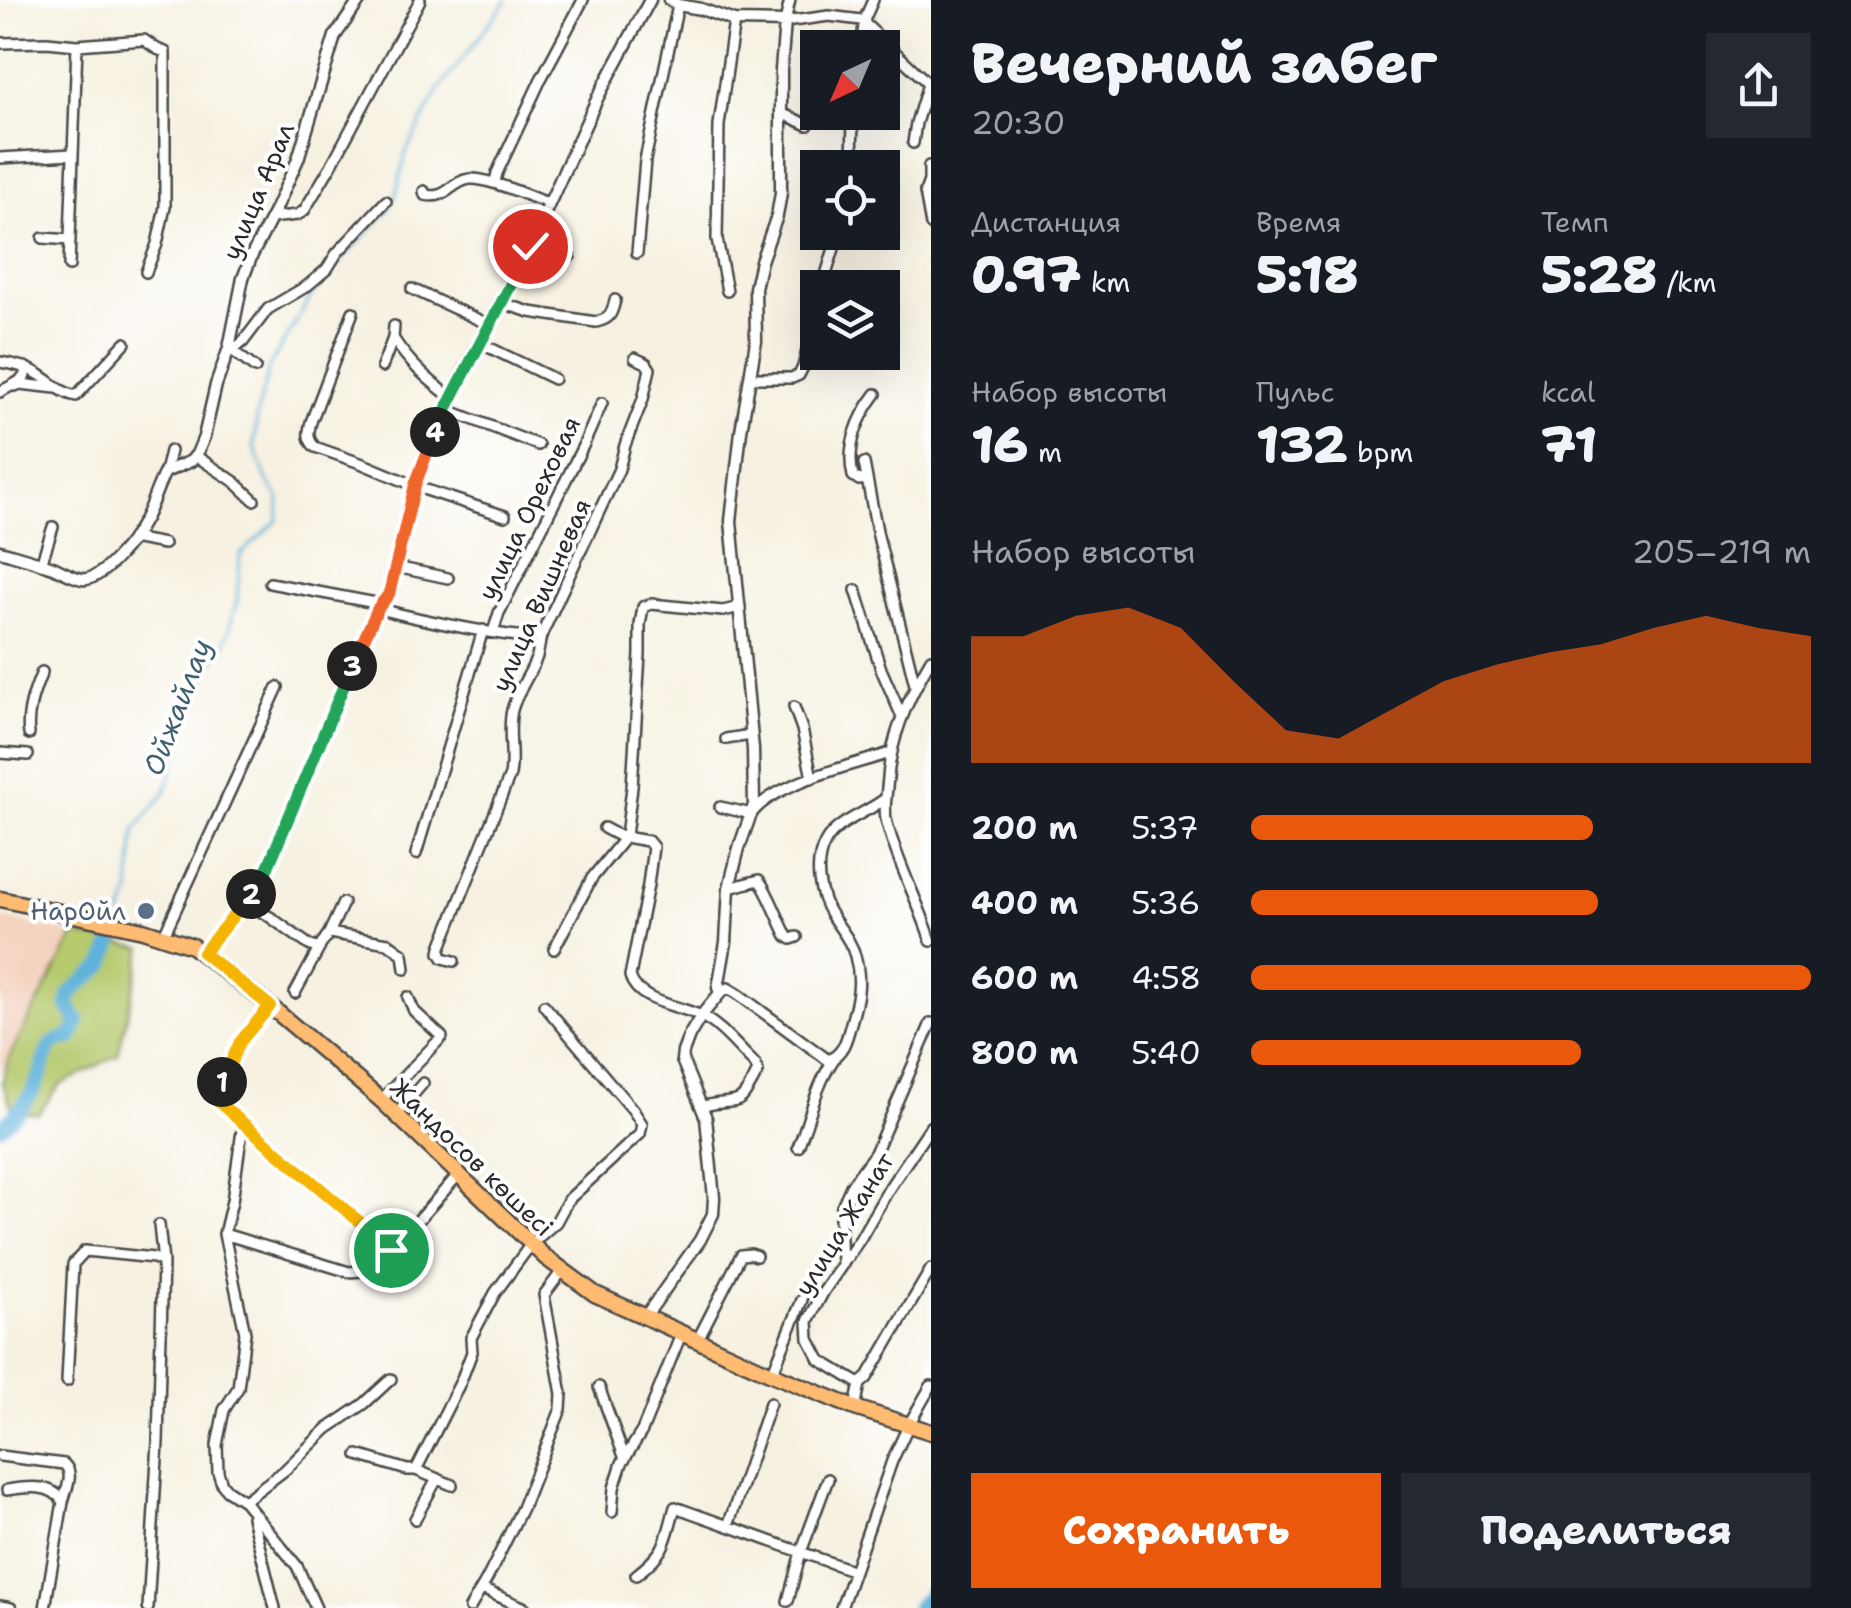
<!DOCTYPE html>
<html lang="ru">
<meta charset="utf-8">
<style>
body{margin:0;font-family:"Shantell Sans",sans-serif;background:#242831;color:#f1f3f6;height:100vh;display:flex;flex-direction:column;font-size:38px;white-space:nowrap}
*{box-sizing:border-box;margin:0}
p{font-size:32px;color:#9ea1a6}
.icon{flex:none;width:55px;height:55px;fill:none;stroke:currentColor;stroke-width:2;stroke-linecap:round;stroke-linejoin:round}
.map{position:relative;flex:1;overflow:hidden}
.drawer{display:flex;flex-direction:column;background:#171b24;width:920px}
.drawer>*{flex:none}
.needle{width:65px;rotate:224deg}
.controls{position:absolute;left:800px;top:30px;display:grid;gap:20px}
.controls a{display:grid;place-items:center;width:100px;height:100px;border-radius:0px;background:#171b24;box-shadow:0 10px 40px #0002;font-size:50px}
.pin{position:absolute;display:grid;place-items:center;width:85px;height:85px;color:#fff;margin:-42px;border:5px solid #fff;border-radius:50%;box-shadow:0 2px 10px #0007}
.km{position:absolute;width:50px;height:50px;margin:-25px;border-radius:50%;background:#222;color:#fff;font-size:28px;line-height:50px;text-align:center}
.round{display:grid;place-items:center;flex:none;width:105px;height:105px;border-radius:0px;background:#242831}
.head{display:flex;align-items:center;justify-content:space-between;height:170px;padding:0 40px}
h1{font-size:55px;font-weight:800;line-height:75px}
.metrics{display:grid;grid-template-columns:repeat(3,1fr);gap:15px;height:170px;padding:10px 40px}
.metrics div{display:grid;align-content:center}
.metrics b{font-size:50px;font-weight:800}
.metrics small{font-size:28px;font-weight:400}
.metrics p{font-size:28px}
.chart{height:280px;padding:20px 40px}
.chart p{display:flex;justify-content:space-between}
.chart svg{width:100%;height:180px;margin-top:10px;fill:#ea580c;opacity:.7}
.action{display:flex;gap:20px;margin-top:auto;padding:20px 40px}
.action a{flex:1;height:115px;border-radius:0px;background:#ea580c;color:#fff;font-size:40px;font-weight:800;line-height:115px;text-align:center}
.action a+a{background:#242831;color:#f1f3f6}
ul{padding:0 40px;list-style:none;font-size:32px}
li{display:grid;grid-template-columns:160px 120px 1fr;align-items:center;height:75px}
li i{height:25px;border-radius:12px;background:#ea580c}
main{display:flex;flex:1;min-height:0}
.map>svg:first-child{display:block}
</style>
<main>
<div class="map">
<svg width="931" height="1608" viewBox="0 0 931 1608">
<rect width="100%" height="100%" fill="#fff"/>
<filter id="ink" filterUnits="userSpaceOnUse"><feTurbulence type="fractalNoise" baseFrequency=".01" numOctaves="2"/><feDisplacementMap in="SourceGraphic" scale="20" xChannelSelector="R" yChannelSelector="G"/><feConvolveMatrix kernelMatrix="1 2 1 2 8 2 1 2 1" color-interpolation-filters="sRGB"/></filter>
<filter id="wash" filterUnits="userSpaceOnUse"><feTurbulence type="fractalNoise" baseFrequency=".0048" numOctaves="4" result="noise"/><feDisplacementMap in="SourceGraphic" scale="40" xChannelSelector="R" yChannelSelector="G"/><feGaussianBlur stdDeviation="2.25" result="paint"/><feColorMatrix in="noise" values="0 0 0 0 0 0 0 0 0 0 0 0 0 0 0 0 0 1.4 0 .05"/><feComposite in="paint" operator="in"/></filter>
<g filter="url(#wash)">
<rect width="100%" height="100%" fill="#f6f1e1"/>
<path fill="#f4d3c0" d="M0,917L75,934L0,1074Z"/>
<path fill="#b6ca6e" stroke="#707a4c" stroke-width="2.5" d="M75,934L143,948L118,1055L60,1085L38,1114L26,1113L11,1106L2,1082L10,1055Z"/>
<g fill="none" stroke-linecap="round" stroke-linejoin="round">
<path stroke="#5fb2db" stroke-width="2.5" d="M121,917L130,893L135,830L165,793L188,720L208,670L224,648L237,600L240,555L278,520L279,497L268,483L254,446L257,414L269,367L316,288L388,211L396,195L406,152L439,90L507,0"/>
<path stroke="#5fb2db" stroke-width="15" d="M0,1127C19,1115 35,1091 42,1070C45,1060 45,1048 56,1042C60,1039 66,1039 71,1038L78,1021L68,1006L70,993L104,965L113,940
M917,1608L931,1593"/>
</g>
</g>
<g filter="url(#ink)">
<g fill="none" stroke-linecap="round" stroke-linejoin="round">
<g stroke="#494946" stroke-width="14">
<path id="minor" d="M790,0L785,22L829,16L861,20L931,86
M0,43L47,42L77,45L144,40L157,49L165,52V207L157,244L146,272
M861,48L865,18L873,0
M781,113L808,125
M913,143L916,123L928,84
M0,158L73,154
M929,166V181L925,192L931,225
M852,168L853,112
M495,182L497,173L541,79L583,0
M424,191L425,195C448,200 451,181 470,179C490,178 527,196 548,203
M271,218L297,215L304,211L331,166L420,0
M43,238L70,240
M530,246L570,256
M637,253L645,160L678,5
M69,266L77,45
M822,288L839,232
M412,289L490,325
M727,291L717,239L718,184L719,125L734,21
M502,303L530,312L596,322C610,319 612,314 615,300
M353,312L311,422C308,433 307,439 315,447L363,464L423,489L505,516
M394,326L393,338C409,363 428,380 451,397
M480,343L554,379
M0,362C14,364 28,367 40,375C53,383 61,393 76,396L125,343
M382,367L393,338
M255,368L229,348H235L243,342L268,309L307,286L327,269L337,253L386,201
M750,378H792L799,375L803,367L818,306
M15,386L20,384L56,388
M0,392C9,386 17,385 25,376V367
M446,409L538,445
M196,456L235,482L254,500
M864,463L878,536L915,685
M165,472L170,451
M867,479L859,480L853,476C846,447 858,417 876,394
M132,538L164,544
M41,564L53,527
M396,567L448,578
M270,583L381,604
M856,590L881,669L902,717
M378,608C403,616 523,642 541,636
M493,632L499,613L584,444L602,403
M931,659C906,702 890,738 887,788C886,798 884,808 886,819C896,861 918,900 931,941
M794,707L802,729L812,778
M29,734C26,713 34,691 42,672
M726,739L751,735
M0,753L28,755
M720,807L752,814
M753,812C777,782 853,765 890,753
M604,828L619,836L648,841L653,847L648,885L630,976C637,1002 677,1005 699,1015C720,1024 738,1048 755,1064L758,1071C737,1112 742,1097 703,1106
M416,854L483,630
M729,888L759,880C769,893 778,919 787,936L791,939L797,937
M245,902L270,917L309,945L318,949L329,933L343,903
M329,933L388,943L403,954L405,969
M164,935L278,687
M554,949L592,878L626,836L632,787L640,654V625L643,607L651,604L723,611L740,607
M454,961L443,958L440,953L441,947L510,775C514,753 507,732 512,710C517,691 529,677 536,659C539,652 539,644 541,636L619,469L625,445L643,399L650,369L646,363L635,358
M721,992L728,988L738,994L828,1060C844,1054 847,1038 851,1023C858,999 862,980 855,956C851,940 840,929 832,916C819,896 813,865 825,843C836,821 868,813 886,798
M295,993L320,947
M270,1006L240,1042L216,1101L243,1124L232,1201L224,1234L245,1333L238,1388L224,1410L217,1445L218,1472L222,1484L227,1490L244,1501L297,1566L316,1608
M381,1100L442,1037L414,1011L408,997
M396,1115L423,1083
M243,1124L355,1218L391,1251L459,1174
M798,1147C810,1118 816,1085 834,1059
M224,1234L349,1272L362,1271L391,1251
M842,1263L840,1216L842,1206L851,1186L875,1153L931,1023
M698,1339L741,1255L751,1254L756,1256
M772,1374L802,1300
M67,1381L73,1264L85,1251L154,1258L163,1262
M860,1384L820,1360L809,1339L808,1321L824,1291L860,1239L890,1187L931,1126
M599,1387L625,1459
M855,1408L860,1384L867,1378L931,1269
M358,1455L407,1470H416L461,1381L472,1352L471,1338L495,1293L531,1244L556,1222L568,1200L640,1134L642,1124L633,1110L544,1005
M0,1456L64,1464C75,1474 66,1489 63,1502
M416,1470L452,1485
M7,1490C27,1487 52,1483 63,1502L45,1608
M244,1501L285,1470L327,1429L364,1404L391,1379
M612,1512L614,1488L622,1463L642,1431L682,1332
M252,1517L275,1608
M415,1519L437,1479
M728,1526L770,1403
M636,1575C667,1551 665,1543 675,1507L854,1571
M482,1589L525,1608
M788,1601L801,1552L828,1479
M0,1606L11,1608
M148,1608L158,1442L163,1262L159,1225
M470,1608L487,1579L522,1508L561,1409L562,1394L544,1295L562,1271
M841,1608L892,1461L909,1424L931,1386"/>
</g>
<g stroke="#494946" stroke-width="15">
<path id="tertiary" d="M0,551C17,556 35,561 53,567C62,571 72,577 82,579C102,582 134,539 143,522C152,507 156,488 165,472L191,461L197,454L204,437L216,385L229,348L243,278L252,255L274,213L298,159L335,36L360,0
M203,953L245,902L268,867L368,629L378,608L389,594L415,485L436,431L464,370L523,261L598,97L650,0
M645,1317L700,1240L713,1214L714,1198L706,1118L682,1060L683,1052L689,1036L701,1016L721,992L718,988L726,942L729,888L739,848L754,805L753,749L731,521L741,431L756,341L755,288L761,261L777,216L781,193V70L785,22L734,21L701,9L678,5L669,0"/>
</g>
<g stroke="#494946" stroke-width="19">
<path id="primary" d="M0,899L143,930L192,946L270,1006L381,1100L545,1257L595,1294L772,1374L855,1408L931,1432"/>
</g>
<use href="#minor" stroke="#fff" stroke-width="9"/>
<use href="#tertiary" stroke="#fff" stroke-width="10"/>
<use href="#primary" stroke="#ffbb71" stroke-width="14"/>
</g>
</g>
<g fill="none" stroke-linecap="round" stroke-linejoin="round" filter="url(#ink)">
<g stroke="#fff" stroke-width="20">
<path id="split-1" d="M222,1082L216,1100L355,1218L391,1250"/>
</g>
<g stroke="#fff" stroke-width="20">
<path id="split-2" d="M222,1082L240,1042L270,1006L203,953L251,894"/>
</g>
<g stroke="#fff" stroke-width="20">
<path id="split-3" d="M251,894L268,867L352,666"/>
</g>
<g stroke="#fff" stroke-width="20">
<path id="split-4" d="M352,666L378,608L389,594L415,485L435,432"/>
</g>
<g stroke="#fff" stroke-width="20">
<path id="split-5" d="M435,432C465,369 500,309 530,246"/>
</g>
<use href="#split-1" stroke="#f5b400" stroke-width="12"/>
<use href="#split-2" stroke="#f5b400" stroke-width="12"/>
<use href="#split-3" stroke="#22a559" stroke-width="12"/>
<use href="#split-4" stroke="#f0652b" stroke-width="12"/>
<use href="#split-5" stroke="#22a559" stroke-width="12"/>
</g>
<circle fill="#5c6f8a" stroke="#fff" stroke-width="4" cx="146" cy="911" r="10"/>
<g text-anchor="middle" dominant-baseline="central" stroke-width="8" stroke-linejoin="round" paint-order="stroke">
<g font-size="25" fill="#2b2b2b" stroke="#fff">
<text transform="translate(258 191) rotate(-67)">улица Арал</text>
<text transform="translate(529 508) rotate(-64)">улица Ореховая</text>
<text transform="translate(541 595) rotate(-66)">улица Вишневая</text>
<text transform="translate(472 1157) rotate(44)">Жандосов көшесі</text>
<text transform="translate(844 1224) rotate(-58)">улица Жанат</text>
</g>
<g font-size="25" fill="#4e5e75" stroke="#fff" text-anchor="end">
<text x="126" y="911">НарОйл</text>
</g>
<g font-size="28" font-style="italic" fill="#406171" stroke="#fff">
<text transform="translate(177 707) rotate(-69)">Ойжайлау</text>
</g>
</g>
</svg>
<div class="controls">
<a><svg class="needle" viewBox="-14 -14 28 28"><path d="M0-13l5 13h-10z" fill="#e53935"/><path d="M0 13l5-13h-10z" fill="#9ea1a6"/></svg></a>
<a><svg class="icon" aria-label="locate" viewBox="0 0 24 24"><circle cx="12" cy="12" r="6"/><path d="M12 2v4M12 18v4M2 12h4M18 12h4"/></svg></a>
<a><svg class="icon" aria-label="layers" viewBox="0 0 24 24"><path d="M12 4l9 5-9 5-9-5zM3 14l9 5 9-5"/></svg></a>
</div>
<div class="pin" style="left:391px;top:1250px;background:#1e9e55"><svg class="icon" aria-label="arrive" viewBox="0 0 24 24"><path d="M6 21V4h12l-3 4 3 4H6"/></svg></div>
<div class="pin" style="left:530px;top:246px;background:#d93025"><svg class="icon" aria-label="check" viewBox="0 0 24 24"><path d="M5 12l5 5 9-10"/></svg></div>
<b class="km" style="left:222px;top:1082px">1</b>
<b class="km" style="left:251px;top:894px">2</b>
<b class="km" style="left:352px;top:666px">3</b>
<b class="km" style="left:435px;top:432px">4</b>
</div>
<section class="drawer">
<div class="head"><div><h1>Вечерний забег</h1><p>20:30</p></div><a class="round"><svg class="icon" aria-label="share" viewBox="0 0 24 24"><path d="M12 15V3M7 8l5-5 5 5M5 13v7h14v-7"/></svg></a></div>
<div class="metrics">
<div><p>Дистанция</p><b>0.97<small> km</small></b></div>
<div><p>Время</p><b>5:18</b></div>
<div><p>Темп</p><b>5:28<small> /km</small></b></div>
</div>
<div class="metrics">
<div><p>Набор высоты</p><b>16<small> m</small></b></div>
<div><p>Пульс</p><b>132<small> bpm</small></b></div>
<div><p>kcal</p><b>71</b></div>
</div>
<div class="chart"><p><span>Набор высоты</span>205–219 m</p>
<svg viewBox="0 0 160 44" preserveAspectRatio="none"><path d="M0 44V13L10 13L20 8L30 6L40 11L50 24L60 36L70 38L80 31L90 24L100 20L110 17L120 15L130 11L140 8L150 11L160 13V44z"/></svg>
</div>
<ul>
<li><b>200 m</b>5:37<i style="width:61%"></i></li>
<li><b>400 m</b>5:36<i style="width:62%"></i></li>
<li><b>600 m</b>4:58<i style="width:100%"></i></li>
<li><b>800 m</b>5:40<i style="width:59%"></i></li>
</ul>
<div class="action"><a>Сохранить</a><a>Поделиться</a></div>
</section>
</main>
